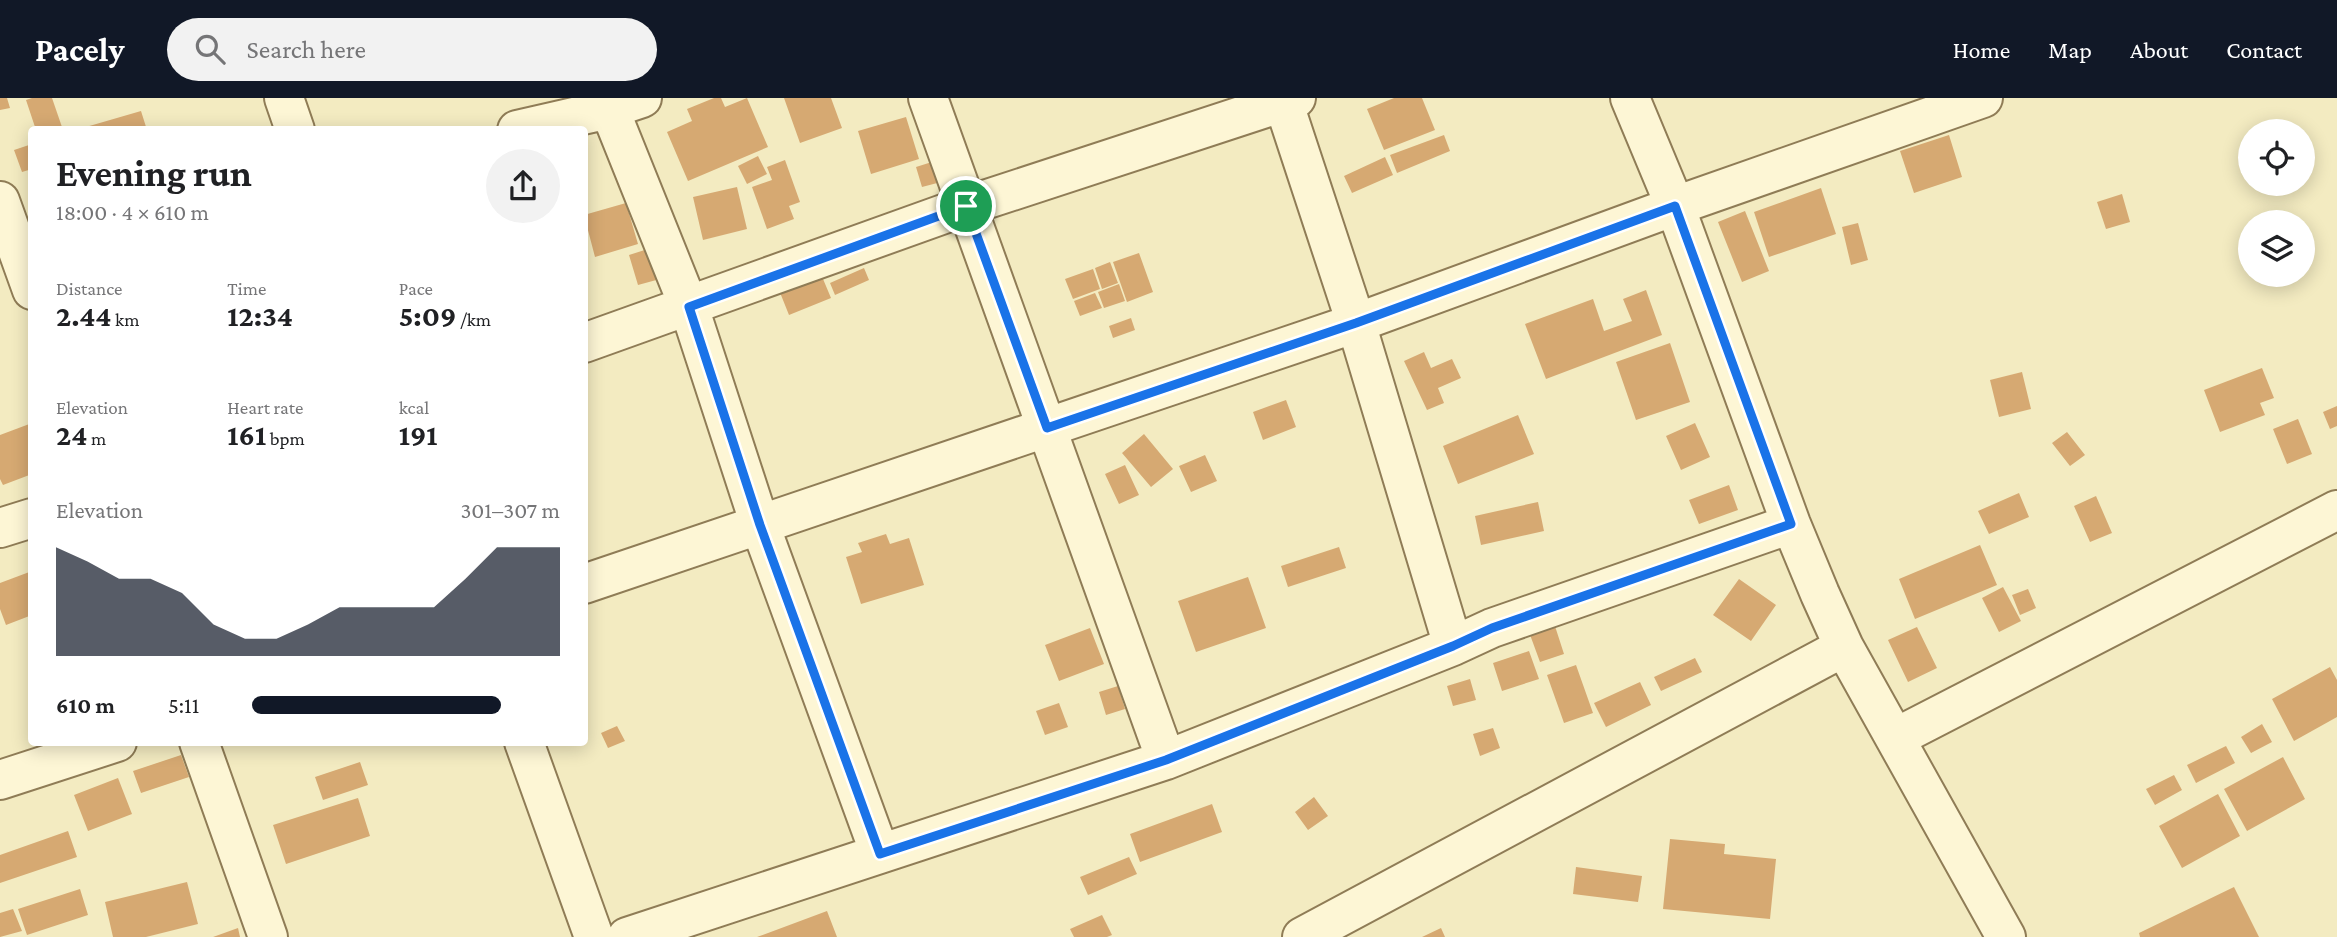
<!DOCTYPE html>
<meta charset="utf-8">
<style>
body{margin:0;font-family:"Crimson Pro",serif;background:#f2f2f2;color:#202124;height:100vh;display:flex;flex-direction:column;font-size:26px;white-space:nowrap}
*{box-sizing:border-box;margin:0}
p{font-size:23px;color:#757577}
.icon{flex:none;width:38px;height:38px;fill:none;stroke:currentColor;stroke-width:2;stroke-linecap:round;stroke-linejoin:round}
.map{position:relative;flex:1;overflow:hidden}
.panel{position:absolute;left:28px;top:28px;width:560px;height:620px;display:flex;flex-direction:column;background:#fff;border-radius:7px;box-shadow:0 4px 18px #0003}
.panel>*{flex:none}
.fabs{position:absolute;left:2238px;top:21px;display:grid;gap:14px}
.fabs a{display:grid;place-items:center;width:77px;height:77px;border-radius:50%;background:#fff;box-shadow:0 4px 18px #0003;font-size:35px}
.pin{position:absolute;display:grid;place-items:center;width:60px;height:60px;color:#fff;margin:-30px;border:4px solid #fff;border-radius:50%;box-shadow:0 2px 7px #0007}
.round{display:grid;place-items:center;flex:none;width:74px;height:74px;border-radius:37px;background:#f2f2f2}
.overview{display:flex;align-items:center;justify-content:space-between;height:119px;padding:0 28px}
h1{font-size:38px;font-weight:700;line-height:52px}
.metrics{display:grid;grid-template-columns:repeat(3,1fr);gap:10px;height:119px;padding:7px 28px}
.metrics div{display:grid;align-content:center}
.metrics b{font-size:30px;font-weight:700}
.metrics small{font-size:19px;font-weight:400}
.metrics p{font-size:19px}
.chart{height:196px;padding:14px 28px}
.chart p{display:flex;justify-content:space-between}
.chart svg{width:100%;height:126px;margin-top:7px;fill:#111827;opacity:.7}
ul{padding:0 28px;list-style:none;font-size:23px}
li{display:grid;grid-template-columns:112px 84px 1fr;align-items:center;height:52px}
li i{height:18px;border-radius:9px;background:#111827}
header{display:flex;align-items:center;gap:42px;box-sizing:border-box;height:98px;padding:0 35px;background:#111827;color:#fff}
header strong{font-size:33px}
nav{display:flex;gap:38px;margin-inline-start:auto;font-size:24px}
.search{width:490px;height:63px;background:#f2f2f2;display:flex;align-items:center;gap:18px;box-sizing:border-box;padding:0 24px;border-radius:38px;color:#757577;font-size:26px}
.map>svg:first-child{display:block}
</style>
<header>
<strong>Pacely</strong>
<div class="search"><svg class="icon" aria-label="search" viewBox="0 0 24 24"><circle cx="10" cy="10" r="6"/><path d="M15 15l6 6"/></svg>Search here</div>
<nav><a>Home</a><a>Map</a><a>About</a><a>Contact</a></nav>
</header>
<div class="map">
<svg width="2337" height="839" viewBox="0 0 2337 839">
<rect width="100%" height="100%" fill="#f3ebc1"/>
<path fill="#d6a972" d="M0,0H7L10,10L0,12Z
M32,0H52L63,32H36L26,2Z
M714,0H721L725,9L747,0L768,49L688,83L667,34L692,23L687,11Z
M784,0H831L842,30L800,45Z
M1394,0H1422L1435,32L1384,52L1367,11Z
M141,13L147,32H79V31Z
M906,19L919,61L871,76L858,33Z
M1444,37L1450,53L1397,75L1390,57Z
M1949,37L1962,79L1914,95L1900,53Z
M32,46V71L22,74L14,52Z
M758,58L767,76L747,86L738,68Z
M1385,59L1393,77L1352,95L1344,78Z
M785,62L800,104L789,108L794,121L767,131L752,89L772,82L767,69Z
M935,63L941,84L922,89L916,69Z
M737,89L747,131L703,142L693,99Z
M1821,90L1836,136L1769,159L1754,114Z
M2122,96L2130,124L2106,131L2097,104Z
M626,105L638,146L595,159L584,117Z
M1745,113L1769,173L1742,184L1718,124Z
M1858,125L1868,162L1851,167L1842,129Z
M651,150L660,181L638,187L629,157Z
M1139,155L1153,194L1127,204L1113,164Z
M1110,164L1118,185L1102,191L1095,170Z
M818,169L831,200L789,217L777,187Z
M864,170L869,182L835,197L830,185Z
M1093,171L1100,191L1073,201L1065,181Z
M1119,186L1125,203L1104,210L1098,194Z
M1646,192L1662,237L1546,281L1525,226L1593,201L1604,233L1632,223L1623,201Z
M1095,195L1102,210L1080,218L1074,203Z
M1131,220L1135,232L1113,240L1109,228Z
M1670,245L1690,304L1636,322L1616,264Z
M1424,254L1431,270L1452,261L1461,280L1438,290L1444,305L1427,312L1404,263Z
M2262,270L2274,300L2260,305L2265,317L2220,334L2204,292Z
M2022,274L2031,311L1999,319L1990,282Z
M1286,302L1296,329L1263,342L1253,314Z
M2337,308V328L2330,331L2323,314Z
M1518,317L1534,356L1458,386L1443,348Z
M2298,321L2312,356L2287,366L2273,331Z
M32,325V376L3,387L0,381V337Z
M1695,325L1710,359L1681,372L1666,338Z
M2067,334L2085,357L2070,368L2052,345Z
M1144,336L1173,371L1151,389L1122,355Z
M1205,357L1217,383L1191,394L1179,368Z
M1125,367L1139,397L1119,406L1105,376Z
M1729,387L1738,412L1699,426L1689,402Z
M2019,395L2029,419L1989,436L1978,413Z
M2096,398L2112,435L2090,444L2074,408Z
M1538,404L1544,433L1481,447L1475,418Z
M886,436L890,446L909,440L924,487L861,506L846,459L862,454L858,445Z
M1980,447L1997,487L1915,521L1899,481Z
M1339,449L1346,470L1288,489L1281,468Z
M32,473V517L6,527L0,511V485Z
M1248,479L1266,530L1196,554L1178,503Z
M1739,481L1776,507L1751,543L1713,517Z
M2003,489L2021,523L1999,534L1982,500Z
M2028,491L2036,510L2020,517L2012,497Z
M1554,525L1564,556L1540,564L1529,534Z
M1917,529L1937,570L1908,584L1888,542Z
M1090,530L1104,566L1059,583L1045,547Z
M1529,553L1539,581L1502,593L1493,565Z
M1695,560L1702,574L1661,593L1654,579Z
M1576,567L1593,615L1564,625L1547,577Z
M2330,569L2337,582V619L2294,643L2272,601Z
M1470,581L1476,602L1453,608L1447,588Z
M1640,584L1651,607L1606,629L1594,605Z
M1118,588L1125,611L1106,617L1099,594Z
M1059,605L1068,629L1045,637L1036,613Z
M2262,626L2272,644L2251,655L2241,639Z
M617,628L625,643L608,650L601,635Z
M1493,630L1500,650L1480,658L1473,636Z
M2226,648L2235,665L2196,685L2187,667Z
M181,657L189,679L141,695L133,673Z
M2283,659L2305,701L2247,733L2224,691Z
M360,664L368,687L323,702L315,679Z
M2174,677L2182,692L2155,707L2146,691Z
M118,680L132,716L88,733L74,697Z
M2218,696L2240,738L2182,770L2159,728Z
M1314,699L1328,718L1308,732L1295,714Z
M358,700L370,738L286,766L273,727Z
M1212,706L1222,734L1140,764L1130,736Z
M68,733L77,759L0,785V757Z
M1670,741L1725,746L1724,756L1776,761L1770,821L1663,811Z
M1129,759L1137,776L1088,797L1080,779Z
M1576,769L1642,778L1638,804L1573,796Z
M187,784L198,826L146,839H113L105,804Z
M2234,789L2259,839H2140L2139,835Z
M80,791L88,817L27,837L18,811Z
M13,811L22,833L0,839V815Z
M827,813L837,839H757Z
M1102,817L1112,837L1107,839H1074L1070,831Z
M238,830L240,839H213Z
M1441,830L1445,839H1422Z"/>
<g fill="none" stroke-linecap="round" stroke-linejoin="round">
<g stroke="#8f7c56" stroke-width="42">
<path id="street" d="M284,0L295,32
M605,0L689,209L760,427L880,756
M928,0L1166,662
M1282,0L1356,225L1453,548
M1630,0L1675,108L1791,426L1820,496L1844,549L2006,839
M517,32L609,11L642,0
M0,103L32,192
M584,245L966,108L1296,0
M0,430L32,420
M584,486L1356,225L1675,108L1983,0
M1895,640L2337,412
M199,644L268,839
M524,644L594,839
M0,682L117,644
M627,839L1166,662L1453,548L1492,530L1791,426
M1302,839L1844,549"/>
</g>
<use href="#street" stroke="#fdf6d5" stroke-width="38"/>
</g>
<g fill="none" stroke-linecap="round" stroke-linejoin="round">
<g stroke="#fff" stroke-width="14">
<path id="route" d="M966,108L1047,330L1356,225L1675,108L1791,426L1492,530L1453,548L1166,662L880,756L760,427L689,209Z"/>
</g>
<use href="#route" stroke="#1a73e8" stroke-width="9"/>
</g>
</svg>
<div class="fabs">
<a><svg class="icon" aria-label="locate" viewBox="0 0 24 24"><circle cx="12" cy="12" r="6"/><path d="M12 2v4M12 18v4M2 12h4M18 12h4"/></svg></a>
<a><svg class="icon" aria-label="layers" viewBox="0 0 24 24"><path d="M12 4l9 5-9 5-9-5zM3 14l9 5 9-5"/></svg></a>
</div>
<div class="pin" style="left:966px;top:108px;background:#1e9e55"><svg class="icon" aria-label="arrive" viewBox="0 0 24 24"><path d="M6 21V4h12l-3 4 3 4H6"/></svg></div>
<section class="panel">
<div class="overview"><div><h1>Evening run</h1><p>18:00 · 4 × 610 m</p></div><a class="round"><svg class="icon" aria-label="share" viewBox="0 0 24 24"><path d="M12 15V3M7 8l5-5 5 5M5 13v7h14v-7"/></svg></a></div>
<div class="metrics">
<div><p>Distance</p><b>2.44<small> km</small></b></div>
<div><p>Time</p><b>12:34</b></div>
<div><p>Pace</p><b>5:09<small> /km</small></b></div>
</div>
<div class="metrics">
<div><p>Elevation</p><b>24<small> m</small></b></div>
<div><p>Heart rate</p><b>161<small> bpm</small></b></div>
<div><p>kcal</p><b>191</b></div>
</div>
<div class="chart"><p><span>Elevation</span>301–307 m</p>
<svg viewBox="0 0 160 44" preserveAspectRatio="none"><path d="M0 44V6L10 11L20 17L30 17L40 22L50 33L60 38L70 38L80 33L90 27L100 27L110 27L120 27L130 17L140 6L150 6L160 6V44z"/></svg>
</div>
<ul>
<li><b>610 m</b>5:11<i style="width:81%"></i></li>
</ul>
</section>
</div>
